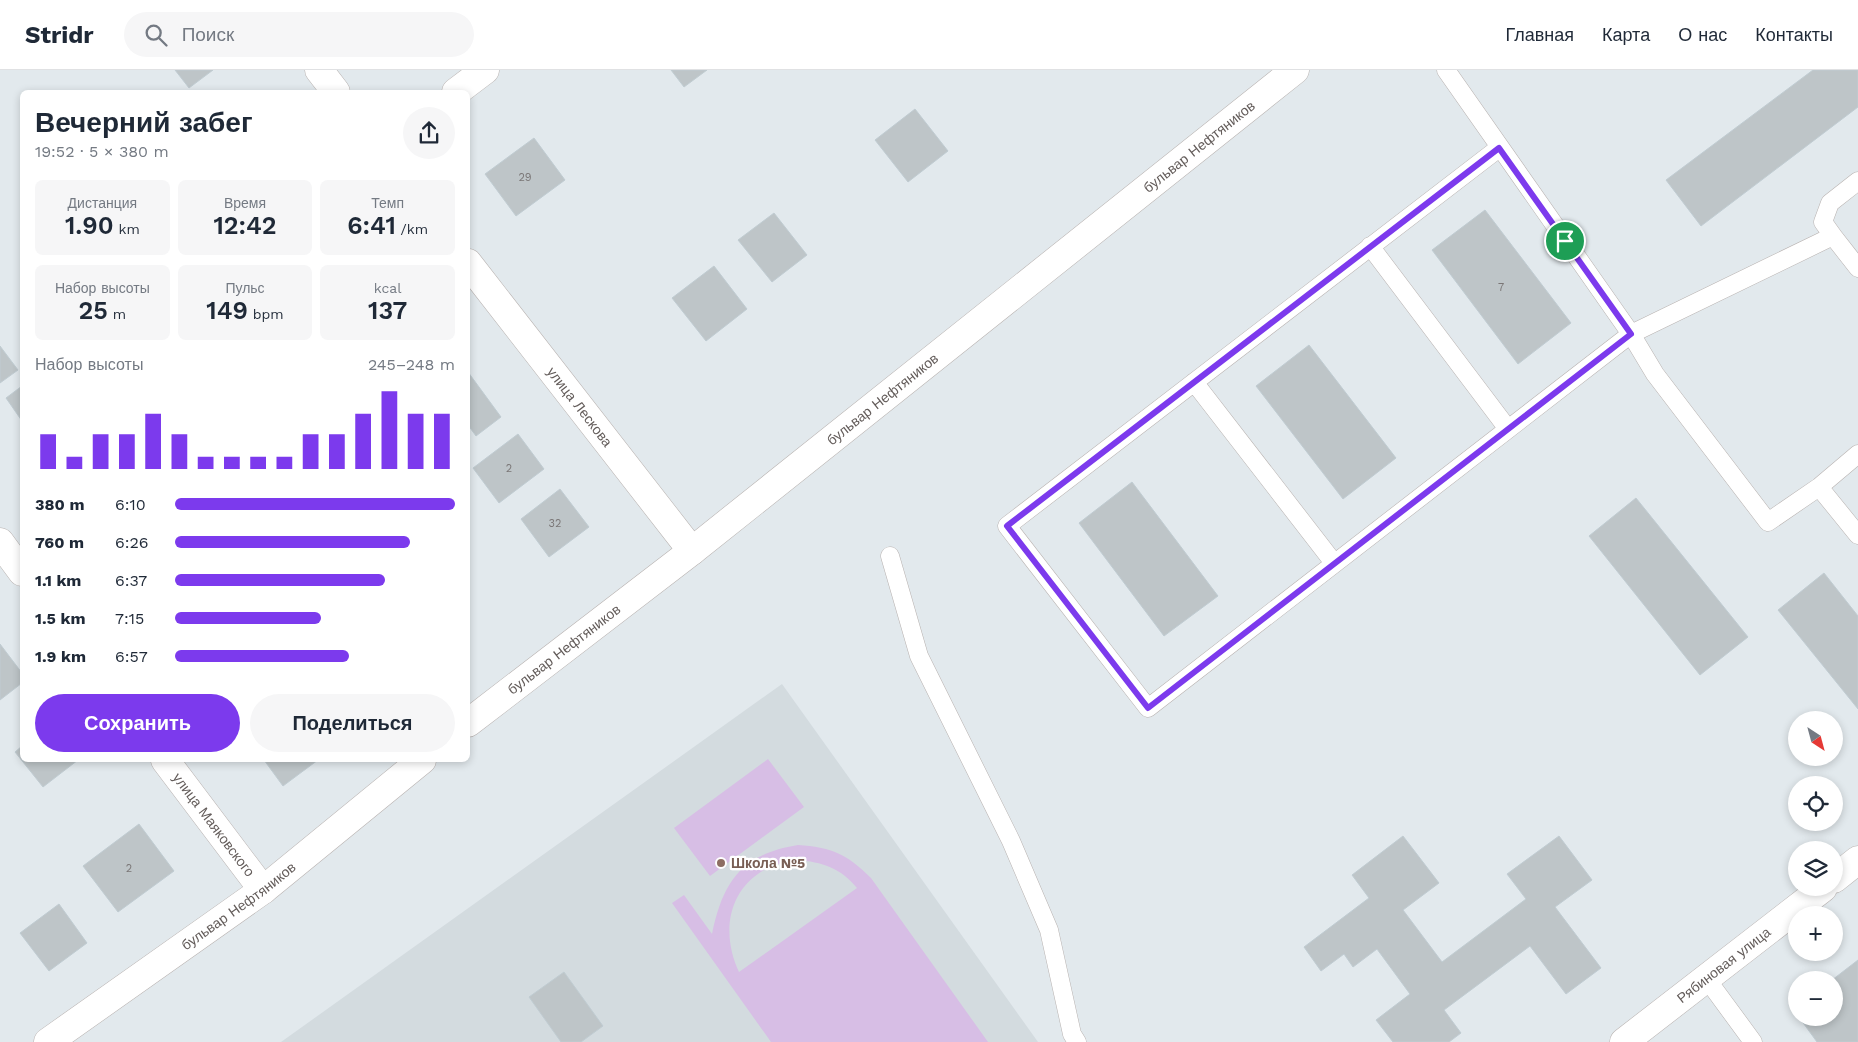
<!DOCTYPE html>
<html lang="ru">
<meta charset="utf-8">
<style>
body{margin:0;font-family:"Work Sans",sans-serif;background:#f6f6f7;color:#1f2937;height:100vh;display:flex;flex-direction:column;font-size:19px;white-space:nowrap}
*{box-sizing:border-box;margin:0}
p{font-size:16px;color:#747a83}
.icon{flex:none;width:28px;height:28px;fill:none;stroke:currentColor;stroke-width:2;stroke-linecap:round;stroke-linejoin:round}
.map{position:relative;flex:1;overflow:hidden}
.drawer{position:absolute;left:20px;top:20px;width:450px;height:672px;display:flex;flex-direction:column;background:#fff;border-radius:8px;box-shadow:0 2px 8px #0003}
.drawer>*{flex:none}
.needle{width:32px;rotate:144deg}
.controls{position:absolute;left:1788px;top:641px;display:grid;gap:10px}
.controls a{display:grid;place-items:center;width:55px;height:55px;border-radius:50%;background:#fff;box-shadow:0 2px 8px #0003;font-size:25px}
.pin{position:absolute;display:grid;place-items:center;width:42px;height:42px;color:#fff;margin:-21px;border:2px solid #fff;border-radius:50%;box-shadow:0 1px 5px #0007}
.round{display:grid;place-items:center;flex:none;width:52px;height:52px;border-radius:26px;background:#f6f6f7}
.headline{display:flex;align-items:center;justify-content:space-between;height:85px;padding:0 15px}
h1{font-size:28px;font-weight:600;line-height:38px}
.figures{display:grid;grid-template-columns:repeat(3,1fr);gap:8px;height:85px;padding:5px 15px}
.figures div{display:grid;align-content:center;border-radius:8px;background:#f6f6f7;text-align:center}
.figures b{font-size:25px;font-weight:600}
.figures small{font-size:14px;font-weight:400}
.figures p{font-size:14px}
.chart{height:140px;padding:10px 15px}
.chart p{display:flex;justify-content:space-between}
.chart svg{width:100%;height:90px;margin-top:5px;stroke:#7c3aed;stroke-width:6}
.cta{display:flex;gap:10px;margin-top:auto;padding:10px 15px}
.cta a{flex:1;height:58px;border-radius:30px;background:#7c3aed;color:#fff;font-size:20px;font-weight:600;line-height:58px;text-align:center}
.cta a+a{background:#f6f6f7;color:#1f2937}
ul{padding:0 15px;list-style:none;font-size:16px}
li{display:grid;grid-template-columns:80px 60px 1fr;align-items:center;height:38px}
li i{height:12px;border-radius:6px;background:#7c3aed}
header{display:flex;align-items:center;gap:30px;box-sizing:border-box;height:70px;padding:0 25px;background:#fff;border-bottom:1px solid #e0e1e3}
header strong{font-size:24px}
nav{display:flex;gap:28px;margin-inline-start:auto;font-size:18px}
.search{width:350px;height:45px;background:#f6f6f7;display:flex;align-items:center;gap:12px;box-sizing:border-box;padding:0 18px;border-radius:28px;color:#747a83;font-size:19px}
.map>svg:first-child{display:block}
</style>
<header>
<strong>Stridr</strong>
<div class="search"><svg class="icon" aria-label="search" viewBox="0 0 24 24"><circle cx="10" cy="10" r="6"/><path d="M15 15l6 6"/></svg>Поиск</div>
<nav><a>Главная</a><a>Карта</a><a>О нас</a><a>Контакты</a></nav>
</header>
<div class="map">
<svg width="1858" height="972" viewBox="0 0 1858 972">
<rect width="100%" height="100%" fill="#e2e9ed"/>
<path fill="#d3dbdf" d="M782,614L1038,972H281Z"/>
<path fill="#d7bee5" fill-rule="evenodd" d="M768,689L804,737L710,806L674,758Z
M798,775C831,777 847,784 871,808L988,972H771L672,833L684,825L712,864C723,811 742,784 798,775ZM797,790C822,792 841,798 857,818L739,902C722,866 726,822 764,800C774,794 786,792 797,790Z"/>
<path fill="#bec5c8" stroke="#c0ccd2" d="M175,0H213L189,18Z
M671,0H707L684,17Z
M1813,0H1858V37L1701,156L1666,110Z
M915,39L948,81L908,112L875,70Z
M534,68L565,110L516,146L485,104Z
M1485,140L1571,253L1518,294L1432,180Z
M774,143L807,185L772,212L738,170Z
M714,196L747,239L706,271L672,228Z
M1309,275L1396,388L1343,429L1256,316Z
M0,276L18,300L0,313Z
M468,302L501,347L476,366L468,355Z
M22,316V351L6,328Z
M518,364L544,399L499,433L473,398Z
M1132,412L1218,526L1164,566L1079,453Z
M560,419L589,457L549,487L521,449Z
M1636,428L1748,567L1700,605L1589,466Z
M1824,503L1858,546V639L1778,540Z
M0,574L22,603V613L0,630Z
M22,676V690H78L43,717L15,682Z
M264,690H318L283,716Z
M139,754L174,801L118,842L83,796Z
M1403,766L1439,813L1403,840L1442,892L1526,829L1507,804L1559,766L1592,810L1555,837L1601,898L1566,924L1530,876L1444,940L1461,963L1449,972H1393L1376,950L1410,924L1377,879L1353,897L1344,884L1321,901L1304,877L1369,828L1352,805Z
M59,834L87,873L49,901L20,863Z
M1858,890V972H1817L1801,950L1804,948H1834V926L1840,921L1834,913V910H1832Z
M564,902L603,956L581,972H561L529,927Z"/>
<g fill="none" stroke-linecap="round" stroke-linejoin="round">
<g stroke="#b8b2b0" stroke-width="19">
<path id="lane" d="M1446,0L1631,264L1655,304L1768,452L1819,417L1858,384
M1499,78L1007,456L1148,638L1631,264L1833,166L1858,198
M1833,166L1823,152L1830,133L1858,111
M1370,176L1508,359
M1194,312L1334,493
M1819,417L1858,465
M890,486L919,586L1011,771L1049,860L1072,964L1077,972
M1706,908L1753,972"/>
</g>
<g stroke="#b8b2b0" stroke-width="29">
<g id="street">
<path d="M319,0L336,22"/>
<path d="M456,22L485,0"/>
<path id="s1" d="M468,193L692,481"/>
<path d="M0,472L22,502"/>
<path id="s2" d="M468,653L692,481L1295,0"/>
<path id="s3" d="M165,690L263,820"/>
<path d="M1834,809L1858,790"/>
<path id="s4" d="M48,972L263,820L422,690"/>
<path id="s5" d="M1624,972L1823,818"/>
</g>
</g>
<use href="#lane" stroke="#fff" stroke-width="18"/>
<use href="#street" stroke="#fff" stroke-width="28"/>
</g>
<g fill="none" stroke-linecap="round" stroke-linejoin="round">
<g stroke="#fff" stroke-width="10">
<path id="route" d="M1499,78L1631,264L1148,638L1007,456Z"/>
</g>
<use href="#route" stroke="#7c3aed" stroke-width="6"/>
</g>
<circle fill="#8d6e63" stroke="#fff" stroke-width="2" cx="721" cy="793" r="5"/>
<g text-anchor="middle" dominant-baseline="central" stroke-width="4.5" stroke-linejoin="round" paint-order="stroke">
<g font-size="11" fill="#7a7676">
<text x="525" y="107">29</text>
<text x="1501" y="217">7</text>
<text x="509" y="398">2</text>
<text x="555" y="453">32</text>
<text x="129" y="798">2</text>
</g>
<g font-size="14" fill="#635c5a" stroke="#fff">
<text stroke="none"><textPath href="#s2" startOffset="931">бульвар Нефтяников</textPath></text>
<text stroke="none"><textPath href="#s2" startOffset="526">бульвар Нефтяников</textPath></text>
<text stroke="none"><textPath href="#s1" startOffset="182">улица Лескова</textPath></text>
<text stroke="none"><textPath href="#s2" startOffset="121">бульвар Нефтяников</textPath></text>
<text stroke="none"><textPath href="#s3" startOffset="81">улица Маяковского</textPath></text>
<text stroke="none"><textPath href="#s4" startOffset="234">бульвар Нефтяников</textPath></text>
<text stroke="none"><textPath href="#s5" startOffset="126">Рябиновая улица</textPath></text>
</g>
<g font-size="14" font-weight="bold" fill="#785e54" stroke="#fff" text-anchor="start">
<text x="731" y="793">Школа №5</text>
</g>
</g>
</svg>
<div class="controls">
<a><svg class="needle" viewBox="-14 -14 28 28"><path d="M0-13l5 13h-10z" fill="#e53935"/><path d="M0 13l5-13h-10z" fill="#747a83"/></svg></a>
<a><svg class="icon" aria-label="locate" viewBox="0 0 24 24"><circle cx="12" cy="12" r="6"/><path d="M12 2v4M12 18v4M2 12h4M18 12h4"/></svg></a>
<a><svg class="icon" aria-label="layers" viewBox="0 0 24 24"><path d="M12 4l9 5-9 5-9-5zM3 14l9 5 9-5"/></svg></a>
<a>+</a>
<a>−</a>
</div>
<div class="pin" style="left:1565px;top:171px;background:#1e9e55"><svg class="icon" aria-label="arrive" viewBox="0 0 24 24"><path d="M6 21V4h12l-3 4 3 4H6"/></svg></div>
<section class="drawer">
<div class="headline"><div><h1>Вечерний забег</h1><p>19:52 · 5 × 380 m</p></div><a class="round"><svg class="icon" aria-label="share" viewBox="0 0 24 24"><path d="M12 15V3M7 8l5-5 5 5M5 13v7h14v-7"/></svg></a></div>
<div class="figures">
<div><p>Дистанция</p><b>1.90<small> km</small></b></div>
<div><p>Время</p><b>12:42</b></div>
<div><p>Темп</p><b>6:41<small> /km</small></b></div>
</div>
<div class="figures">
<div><p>Набор высоты</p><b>25<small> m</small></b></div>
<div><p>Пульс</p><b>149<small> bpm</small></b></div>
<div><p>kcal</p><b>137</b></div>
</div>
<div class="chart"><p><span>Набор высоты</span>245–248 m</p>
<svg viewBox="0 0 160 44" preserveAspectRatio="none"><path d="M5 44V27M15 44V38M25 44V27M35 44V27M45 44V17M55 44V27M65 44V38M75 44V38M85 44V38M95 44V38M105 44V27M115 44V27M125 44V17M135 44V6M145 44V17M155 44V17"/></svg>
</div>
<ul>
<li><b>380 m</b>6:10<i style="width:100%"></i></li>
<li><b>760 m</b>6:26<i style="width:84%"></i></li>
<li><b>1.1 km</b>6:37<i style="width:75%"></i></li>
<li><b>1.5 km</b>7:15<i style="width:52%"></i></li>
<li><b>1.9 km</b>6:57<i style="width:62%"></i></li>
</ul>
<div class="cta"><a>Сохранить</a><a>Поделиться</a></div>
</section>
</div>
